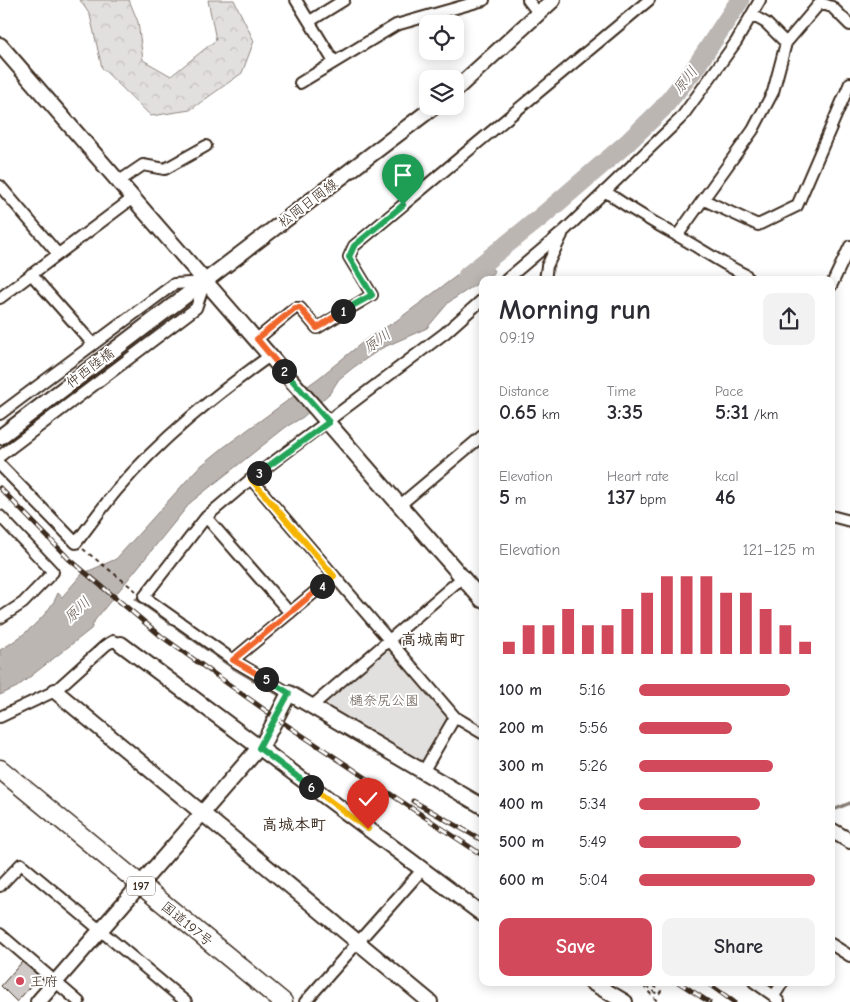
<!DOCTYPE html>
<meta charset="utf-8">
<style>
body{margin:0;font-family:"Comic Neue","Klee One",sans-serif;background:#f2f2f3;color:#2b2b33;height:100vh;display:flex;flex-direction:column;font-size:19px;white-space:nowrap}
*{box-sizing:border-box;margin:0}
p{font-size:16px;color:#7c7c81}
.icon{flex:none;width:28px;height:28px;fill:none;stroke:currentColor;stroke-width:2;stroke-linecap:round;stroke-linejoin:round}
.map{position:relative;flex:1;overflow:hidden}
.side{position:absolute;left:479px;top:276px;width:356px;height:710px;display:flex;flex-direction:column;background:#fff;border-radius:10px;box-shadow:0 2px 12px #0003}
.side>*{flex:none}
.tools{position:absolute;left:419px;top:15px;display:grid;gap:10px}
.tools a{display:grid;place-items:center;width:45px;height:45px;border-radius:10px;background:#fff;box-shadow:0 2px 12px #0003;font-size:25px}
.pin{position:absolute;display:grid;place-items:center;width:42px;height:42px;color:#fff;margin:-51px -21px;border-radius:50% 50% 50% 0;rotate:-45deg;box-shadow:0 0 5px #0007}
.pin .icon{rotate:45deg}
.km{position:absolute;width:25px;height:25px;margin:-12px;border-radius:50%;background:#222;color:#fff;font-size:14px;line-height:25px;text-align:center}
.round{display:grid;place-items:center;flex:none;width:52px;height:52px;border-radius:10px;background:#f2f2f3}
.summary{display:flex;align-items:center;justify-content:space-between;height:85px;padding:0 20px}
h1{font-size:28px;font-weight:800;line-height:38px}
.stats{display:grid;grid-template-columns:repeat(3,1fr);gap:8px;height:85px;padding:5px 20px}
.stats div{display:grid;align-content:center}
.stats b{font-size:21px;font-weight:800}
.stats small{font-size:14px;font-weight:400}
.stats p{font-size:14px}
.chart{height:140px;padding:10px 20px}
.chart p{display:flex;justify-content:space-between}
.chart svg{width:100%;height:90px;margin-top:5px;stroke:#d1495b;stroke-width:6}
.primary-button{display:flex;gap:10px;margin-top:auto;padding:10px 20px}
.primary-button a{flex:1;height:58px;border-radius:10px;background:#d1495b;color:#fff;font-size:20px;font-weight:800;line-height:58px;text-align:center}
.primary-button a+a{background:#f2f2f3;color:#2b2b33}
ul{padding:0 20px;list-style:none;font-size:16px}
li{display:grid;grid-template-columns:80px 60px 1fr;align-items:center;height:38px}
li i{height:12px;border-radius:6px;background:#d1495b}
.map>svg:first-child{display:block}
</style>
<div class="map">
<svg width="850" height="1002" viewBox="0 0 850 1002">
<defs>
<pattern id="forest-crowns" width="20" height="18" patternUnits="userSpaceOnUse" patternTransform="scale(1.25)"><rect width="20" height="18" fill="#e2e0de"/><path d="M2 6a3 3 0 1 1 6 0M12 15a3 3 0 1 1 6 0" fill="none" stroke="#c3c0be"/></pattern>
</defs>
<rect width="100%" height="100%" fill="#fff"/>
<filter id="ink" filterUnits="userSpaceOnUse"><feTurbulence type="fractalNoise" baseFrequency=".02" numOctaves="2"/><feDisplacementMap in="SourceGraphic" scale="10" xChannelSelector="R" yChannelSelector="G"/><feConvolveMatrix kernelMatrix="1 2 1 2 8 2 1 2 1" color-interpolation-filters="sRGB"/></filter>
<g filter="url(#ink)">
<path fill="#e2e0de" stroke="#8e857e" d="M386,650L392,651L447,715V721L424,761L419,763L323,707L322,703Z"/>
<path fill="url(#forest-crowns)" stroke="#8e857e" d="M80,0H129L138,22L143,60L171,76L216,40L208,0H234L254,41L242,73L190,110L151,116L102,68L90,15Z"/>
<path fill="#bcb6b3" stroke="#887e77" d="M482,257L495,272L449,302L427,328L382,348L354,367L339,379L330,393L303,417L286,427L191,502L95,620L91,629L17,687L0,695V650C21,638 49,616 58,593L62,597L82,574L116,559L197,469L224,447L320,377L368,338L396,321Z"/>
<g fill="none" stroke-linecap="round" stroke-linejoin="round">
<path stroke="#887e77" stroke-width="3" d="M136,599L233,668L279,695
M831,811L850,803"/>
<path stroke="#bcb6b3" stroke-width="19" d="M467,276L541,217L627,143L662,109L693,71L740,0"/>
</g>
<path fill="#cfcac7" stroke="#3b2a1e" d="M22,962L39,976L17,1002L1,986Z"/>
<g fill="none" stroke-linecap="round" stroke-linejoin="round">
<g stroke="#3b2a1e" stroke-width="14">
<path id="street" d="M296,0L334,62
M528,0L539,14
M310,21L344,0
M786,43L820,3L832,7L850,25
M300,83L396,25L484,0
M118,182L143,165L165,169L206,146
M0,186L58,254
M605,191C628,208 651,221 676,235C700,248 722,264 746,275L748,280
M704,200L758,225L797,206L850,83
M677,236L753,130L773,92L786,43L766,23L752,15
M31,274L93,344
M506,280L565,230L681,118L736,42L760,0
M545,280L547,266L562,235
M831,286L850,246
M0,298L133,198
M257,339L295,308H300L317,328L372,295L349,257L354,246L649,0
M0,414L174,284L205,282L196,308L0,456
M0,465L76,543C89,526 102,508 116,491C161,438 214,396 271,355
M251,479L455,717L482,733
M400,505L482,436
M0,516L53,572L23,603L0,618
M831,516L850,521
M206,517L290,613
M233,660L334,576
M289,693L233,660L144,597L206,517L251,479L445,333L482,300
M312,706L463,577
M0,717L55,691L106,645L113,641L121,644
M423,772L455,717
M0,886L21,864L186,1002
M0,934L79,1002
M831,944L850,956
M754,982L774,996L779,1002
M774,996L783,982
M305,1002L422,870"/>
</g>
<g stroke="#3b2a1e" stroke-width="18">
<path id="secondary" d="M0,45L482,600
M455,90L553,0
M0,437L435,106
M121,644L482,914
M55,691L430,1002
M831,830L850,841
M591,982L625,1002
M38,1002L264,742L289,693L482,806"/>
</g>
<g stroke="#3b2a1e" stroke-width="21">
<path id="highway" d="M0,769L283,1002"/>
</g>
<path stroke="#3b2a1e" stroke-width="2" stroke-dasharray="4 4" stroke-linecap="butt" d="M83,549L136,591
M647,986L658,995L661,991L654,986L656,982
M647,986L645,988L658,1002"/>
<use href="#street" stroke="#fff" stroke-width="10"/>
<use href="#secondary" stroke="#fff" stroke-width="14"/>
<use href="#highway" stroke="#fff" stroke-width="18"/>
<g stroke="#3b2a1e" stroke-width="5">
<path id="rail" d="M0,488L69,559L161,636L276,718L482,855
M413,801L482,840
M678,982L709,1002
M706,982L734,1002"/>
</g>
<use href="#rail" stroke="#fff" stroke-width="3" stroke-dasharray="9" stroke-linecap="butt"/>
</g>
</g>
<g fill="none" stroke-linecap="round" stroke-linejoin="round" filter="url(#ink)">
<g stroke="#fff" stroke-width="10">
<path id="split-1" d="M343,311L372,295L349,257L354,246L403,205"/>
</g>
<g stroke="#fff" stroke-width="10">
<path id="split-2" d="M284,371L257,339L295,308H300L317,328L343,311"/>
</g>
<g stroke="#fff" stroke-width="10">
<path id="split-3" d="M259,473L329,422L284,371"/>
</g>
<g stroke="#fff" stroke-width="10">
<path id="split-4" d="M259,473L251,479L334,576L322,586"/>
</g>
<g stroke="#fff" stroke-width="10">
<path id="split-5" d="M266,679L233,660L322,586"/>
</g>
<g stroke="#fff" stroke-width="10">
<path id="split-6" d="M266,679L289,693L259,748L311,787"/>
</g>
<g stroke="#fff" stroke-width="10">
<path id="split-7" d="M311,787L368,829"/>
</g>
<use href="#split-1" stroke="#22a559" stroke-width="6"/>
<use href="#split-2" stroke="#f0652b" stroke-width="6"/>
<use href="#split-3" stroke="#22a559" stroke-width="6"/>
<use href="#split-4" stroke="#f5b400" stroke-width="6"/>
<use href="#split-5" stroke="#f0652b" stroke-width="6"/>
<use href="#split-6" stroke="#22a559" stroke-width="6"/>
<use href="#split-7" stroke="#f5b400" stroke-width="6"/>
</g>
<circle fill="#d1495b" stroke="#fff" stroke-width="2" cx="20" cy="981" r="5"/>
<g text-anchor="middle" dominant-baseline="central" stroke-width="4" stroke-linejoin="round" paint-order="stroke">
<rect fill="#fff" stroke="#766a62" stroke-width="1" x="127" y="876.5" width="28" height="19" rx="4"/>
<g font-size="12" font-weight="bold" fill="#3b2a1e">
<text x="141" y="886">197</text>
</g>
<g font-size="14" fill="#3b2a1e" stroke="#fff">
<text transform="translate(308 203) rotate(-37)">松岡日岡線</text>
<text transform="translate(90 368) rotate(-37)">仲西陸橋</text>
<text transform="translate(187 924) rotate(39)">国道197号</text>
</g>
<g font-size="14" fill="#65584e" stroke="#fff">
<text x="384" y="700">樋奈尻公園</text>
</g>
<g font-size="14" fill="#3b2a1e" stroke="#fff" text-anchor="start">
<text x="30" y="981">王府</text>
</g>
<g font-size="15" font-style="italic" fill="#685b52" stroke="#fff">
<text transform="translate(685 80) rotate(-52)">原川</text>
<text transform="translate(377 341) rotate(-36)">原川</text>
<text transform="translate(77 610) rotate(-44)">原川</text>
</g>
<g font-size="16" font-weight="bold" fill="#3b2a1e" stroke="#fff">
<text x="433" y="640">高城南町</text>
<text x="294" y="825">高城本町</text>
</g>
</g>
</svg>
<div class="tools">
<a><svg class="icon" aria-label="locate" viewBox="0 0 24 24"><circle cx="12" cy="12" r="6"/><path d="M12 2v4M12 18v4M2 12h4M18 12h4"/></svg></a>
<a><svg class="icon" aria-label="layers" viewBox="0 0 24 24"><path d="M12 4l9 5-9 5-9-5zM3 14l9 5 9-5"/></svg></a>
</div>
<div class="pin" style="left:403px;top:205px;background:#1e9e55"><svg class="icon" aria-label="arrive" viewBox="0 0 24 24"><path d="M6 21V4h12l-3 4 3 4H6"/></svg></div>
<div class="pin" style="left:368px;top:829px;background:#d93025"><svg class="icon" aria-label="check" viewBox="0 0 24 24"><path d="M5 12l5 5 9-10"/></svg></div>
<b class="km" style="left:343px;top:311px">1</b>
<b class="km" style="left:284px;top:371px">2</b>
<b class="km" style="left:259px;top:473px">3</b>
<b class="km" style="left:322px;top:586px">4</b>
<b class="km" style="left:266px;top:679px">5</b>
<b class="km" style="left:311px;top:787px">6</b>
<section class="side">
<div class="summary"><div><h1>Morning run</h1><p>09:19</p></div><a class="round"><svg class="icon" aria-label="share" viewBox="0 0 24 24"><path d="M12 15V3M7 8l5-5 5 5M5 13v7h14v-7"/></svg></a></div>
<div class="stats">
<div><p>Distance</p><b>0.65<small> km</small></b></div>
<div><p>Time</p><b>3:35</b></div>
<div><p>Pace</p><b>5:31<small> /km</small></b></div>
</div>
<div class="stats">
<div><p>Elevation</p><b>5<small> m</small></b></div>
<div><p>Heart rate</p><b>137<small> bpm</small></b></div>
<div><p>kcal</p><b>46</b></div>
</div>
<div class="chart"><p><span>Elevation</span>121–125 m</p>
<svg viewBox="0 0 160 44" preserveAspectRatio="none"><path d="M5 44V38M15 44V30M25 44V30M35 44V22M45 44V30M55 44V30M65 44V22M75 44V14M85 44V6M95 44V6M105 44V6M115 44V14M125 44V14M135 44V22M145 44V30M155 44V38"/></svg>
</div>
<ul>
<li><b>100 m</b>5:16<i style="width:86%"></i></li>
<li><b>200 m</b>5:56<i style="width:53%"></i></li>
<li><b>300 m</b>5:26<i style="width:76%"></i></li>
<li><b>400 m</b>5:34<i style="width:69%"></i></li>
<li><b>500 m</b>5:49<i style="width:58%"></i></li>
<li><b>600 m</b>5:04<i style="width:100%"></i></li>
</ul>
<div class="primary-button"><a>Save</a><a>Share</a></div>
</section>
</div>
